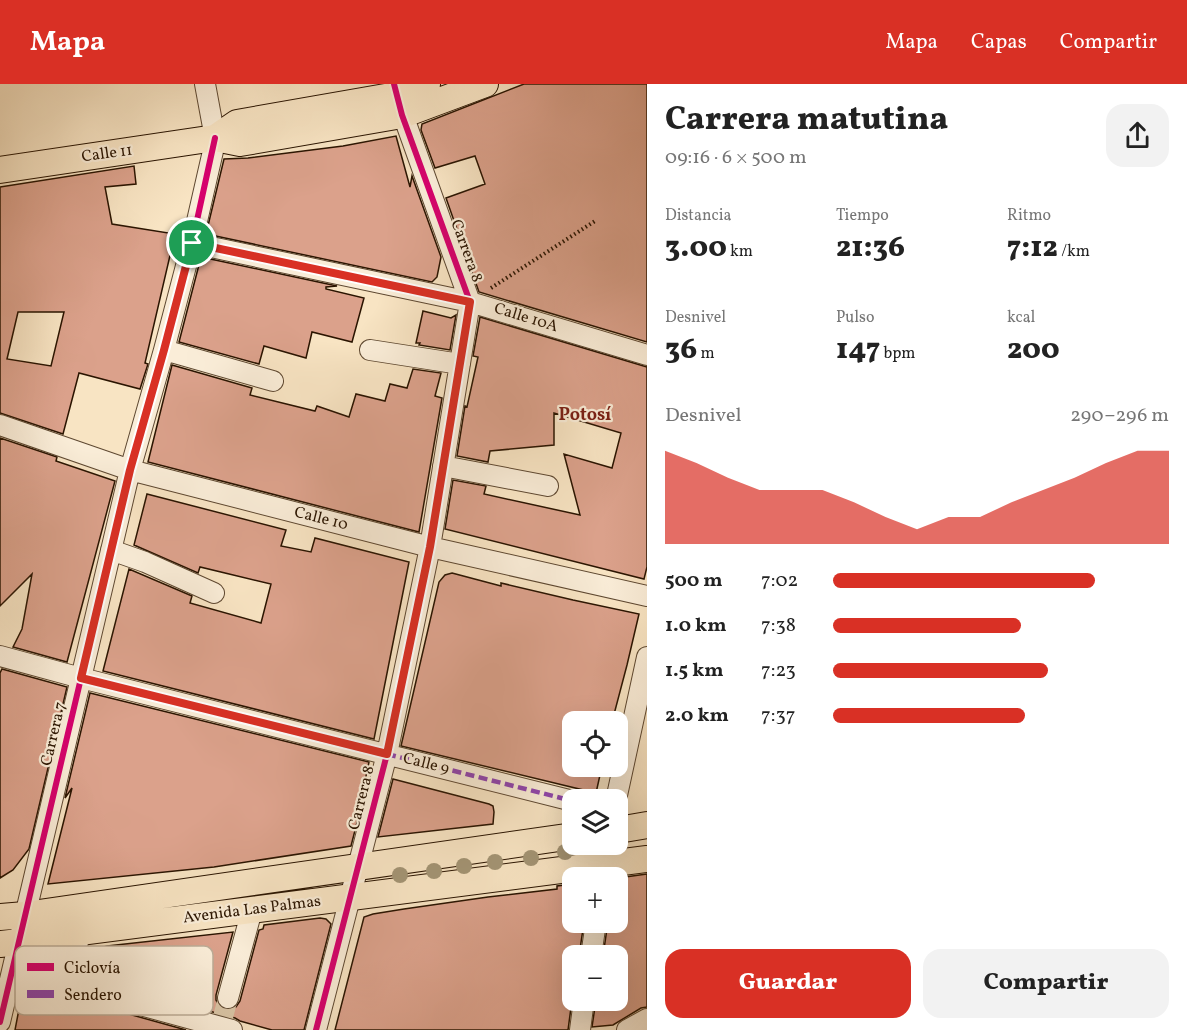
<!DOCTYPE html>
<html lang="es">
<meta charset="utf-8">
<style>
body{margin:0;font-family:Vollkorn,serif;background:#f2f2f2;color:#222;height:100vh;display:flex;flex-direction:column;font-size:22px;white-space:nowrap}
*{box-sizing:border-box;margin:0}
p{font-size:20px;color:#767676}
.icon{flex:none;width:33px;height:33px;fill:none;stroke:currentColor;stroke-width:2;stroke-linecap:round;stroke-linejoin:round}
.map{position:relative;flex:1;overflow:hidden}
.sheet{display:flex;flex-direction:column;background:#fff;width:540px}
.sheet>*{flex:none}
.fabs{position:absolute;left:562px;top:627px;display:grid;gap:12px}
.fabs a{display:grid;place-items:center;width:66px;height:66px;border-radius:12px;background:#fff;box-shadow:0 6px 24px #0002;font-size:30px}
.pin{position:absolute;display:grid;place-items:center;width:51px;height:51px;color:#fff;margin:-26px;border:3px solid #fff;border-radius:50%;box-shadow:0 2px 6px #0007}
.round{display:grid;place-items:center;flex:none;width:63px;height:63px;border-radius:18px;background:#f2f2f2}
.overview{display:flex;align-items:center;justify-content:space-between;height:102px;padding:0 18px}
h1{font-size:33px;font-weight:800;line-height:45px}
.metrics{display:grid;grid-template-columns:repeat(3,1fr);gap:9px;height:102px;padding:6px 18px}
.metrics div{display:grid;align-content:center}
.metrics b{font-size:30px;font-weight:800}
.metrics small{font-size:16px;font-weight:400}
.metrics p{font-size:16px}
.chart{height:168px;padding:12px 18px}
.chart p{display:flex;justify-content:space-between}
.chart svg{width:100%;height:108px;margin-top:6px;fill:#d93025;opacity:.7}
.button{display:flex;gap:12px;margin-top:auto;padding:12px 18px}
.button a{flex:1;height:69px;border-radius:18px;background:#d93025;color:#fff;font-size:24px;font-weight:800;line-height:69px;text-align:center}
.button a+a{background:#f2f2f2;color:#222}
ul{padding:0 18px;list-style:none;font-size:20px}
li{display:grid;grid-template-columns:96px 72px 1fr;align-items:center;height:45px}
li i{height:15px;border-radius:8px;background:#d93025}
header{display:flex;align-items:center;gap:36px;box-sizing:border-box;height:84px;padding:0 30px;background:#d93025;color:#fff}
header strong{font-size:28px}
nav{display:flex;gap:33px;margin-inline-start:auto;font-size:21px}
main{display:flex;flex:1;min-height:0}
.map>svg:first-child{display:block}
</style>
<header>
<strong>Mapa</strong>
<nav><a>Mapa</a><a>Capas</a><a>Compartir</a></nav>
</header>
<main>
<div class="map">
<svg width="647" height="946" viewBox="0 0 647 946">
<rect width="100%" height="100%" fill="#f8e4c3"/>
<filter id="stains"><feTurbulence type="fractalNoise" baseFrequency=".00333" numOctaves="4"/><feColorMatrix values="0 0 0 0 .2 0 0 0 0 .09 0 0 0 0 .02 0 0 0 .5 -.17"/></filter>
<radialGradient id="worn" r=".72"><stop offset=".6" stop-color="#630" stop-opacity="0"/><stop offset="1" stop-color="#630" stop-opacity=".3"/></radialGradient>
<path fill="#dba18b" stroke="#2a1400" stroke-width="1.5" fill-rule="evenodd" d="M524,0H647V258L479,208L446,114L485,100L475,72L435,84L421,46L422,40Z
M396,52L410,103L412,92L441,173L437,193L432,198L206,150L224,75L248,74L343,62Z
M134,82L136,100L105,103L112,140L175,150L145,279L148,280L140,305L79,289L63,350L0,329V103ZM18,228H64L51,282L7,275Z
M201,173L337,202L326,203V205L364,214L352,258L312,248L306,274L264,262L259,280L179,258Z
M423,227L451,234L456,231L450,266L419,261L420,259H416Z
M480,233L647,283V483L644,495L445,445L453,396L486,402L484,410L580,431L564,370L612,384L621,349L554,329V361L490,367L488,378L457,372L465,322L467,323L478,273L473,272Z
M172,281L252,304L250,311L315,327L317,322L349,333L356,310L385,317L390,300L407,304L413,285L441,289L435,312L442,314L419,448L148,378Z
M0,354L57,373L56,377L115,397L67,578L13,563L22,545L32,490L0,522Z
M147,410L286,446L281,462L311,468L315,454L409,478L374,655L103,587L129,485L192,512L190,519L261,539L271,500L200,483L198,489L134,461Z
M452,489L501,502V499L573,516L639,530L627,581L612,638H573V682H602L596,709L401,662L439,498L445,491Z
M2,585L67,603L29,765L13,786L0,794V589Z
M90,609L369,678L362,711H364L351,762L214,783L48,800L72,704L65,714Z
M393,695L489,720L493,722L494,728L493,740L378,753Z
M647,790V923L641,924L613,941L592,943L596,916H618V872H603L608,838H618V794Z
M573,800V838H584L579,872H573V896L570,916H572L568,946H335L364,833L373,830L404,825L488,813L557,805V802Z
M320,834L326,835L331,840L304,946H272L240,937L235,934L89,895V867L107,862L233,848L216,911V916L219,922L224,925L230,926L236,923L240,917L259,846L263,845L264,841Z
M23,904L109,928L107,924L186,946H15Z"/>
<g fill="none" stroke-linecap="round" stroke-linejoin="round">
<path stroke="#d9c5a6" stroke-width="20" stroke-dasharray="20 10" stroke-linecap="butt" d="M223,933L228,914"/>
<g stroke="#5e4831" stroke-width="22">
<path id="minor" d="M192,159L470,218L647,271
M164,266L273,297
M370,266L460,280
M0,341L130,386L430,463L647,512
M443,382L548,402
M111,466L145,478L214,509
M0,572L81,594L573,717
M616,716L647,573
M603,794L608,760
M591,872L596,838
M12,887L78,904L232,946
M78,904C75,884 75,867 80,848
M228,914L252,826
M0,938L130,386L164,266L192,159L213,67L215,54L205,0
M316,946L387,670L430,463L470,218L398,17
M580,946L584,916
M627,946L647,935"/>
</g>
<g stroke="#2a1400" stroke-width="28">
<path id="major" d="M215,54L237,39L397,11L427,0
M0,86L215,54L240,59L402,31L485,0
M618,746L647,741
M0,833L25,831L573,752
M0,860L19,858L80,848L647,775"/>
</g>
<path stroke="#2a1400" stroke-width="4" stroke-dasharray="1.5 3" stroke-linecap="butt" d="M491,204L595,137"/>
<use href="#minor" stroke="#faedd8" stroke-width="20"/>
<use href="#major" stroke="#f8e4c3" stroke-width="26"/>
<path stroke="#8e44ad" stroke-width="4.5" stroke-dasharray="9 4.5" stroke-linecap="butt" d="M387,670L573,717"/>
<g stroke="#faedd8" stroke-width="10">
<path id="cycleway" d="M0,938L130,386L164,266L192,159L215,54
M316,946L387,670L430,463L470,218L402,31L394,0"/>
</g>
<use href="#cycleway" stroke="#d6006c" stroke-width="6"/>
</g>
<g fill="#a39474">
<circle cx="565" cy="768" r="8"/>
<circle cx="531" cy="774" r="8"/>
<circle cx="495" cy="778" r="8"/>
<circle cx="464" cy="782" r="8"/>
<circle cx="434" cy="787" r="8"/>
<circle cx="400" cy="791" r="8"/>
</g>
<g fill="none" stroke-linecap="round" stroke-linejoin="round">
<g stroke="#fff" stroke-width="12">
<path id="route" d="M192,159L470,218L430,463L387,670L81,594L130,386L164,266Z"/>
</g>
<use href="#route" stroke="#d93025" stroke-width="8"/>
</g>
<g text-anchor="middle" dominant-baseline="central" stroke-width="4.5" stroke-linejoin="round" paint-order="stroke">
<g font-size="16" fill="#2a1400" stroke="#faedd8">
<text transform="translate(107 70) rotate(-8)">Calle 11</text>
<text transform="translate(466 167) rotate(70)">Carrera 8</text>
<text transform="translate(526 234) rotate(17)">Calle 10A</text>
<text transform="translate(321 435) rotate(14)">Calle 10</text>
<text transform="translate(54 650) rotate(-77)">Carrera 7</text>
<text transform="translate(426 680) rotate(14)">Calle 9</text>
<text transform="translate(362 714) rotate(-76)">Carrera 8</text>
<text transform="translate(252 826) rotate(-7)">Avenida Las Palmas</text>
</g>
<g font-size="18" font-weight="bold" fill="#7a1f14" stroke="#faedd8">
<text x="585" y="331">Potosí</text>
</g>
</g>
<rect x="15" y="862" width="198" height="69" rx="9" fill="#faedd8" stroke="#bcac97" stroke-width="1.5"/>
<rect x="27" y="879" width="27" height="8" fill="#d6006c"/>
<rect x="27" y="906" width="27" height="8" fill="#8e44ad"/>
<g font-size="16" fill="#2a1400">
<text x="64" y="889">Ciclovía</text>
<text x="64" y="916">Sendero</text>
</g>
<rect width="100%" height="100%" filter="url(#stains)"/>
<rect width="100%" height="100%" fill="url(#worn)"/>
</svg>
<div class="fabs">
<a><svg class="icon" aria-label="locate" viewBox="0 0 24 24"><circle cx="12" cy="12" r="6"/><path d="M12 2v4M12 18v4M2 12h4M18 12h4"/></svg></a>
<a><svg class="icon" aria-label="layers" viewBox="0 0 24 24"><path d="M12 4l9 5-9 5-9-5zM3 14l9 5 9-5"/></svg></a>
<a>+</a>
<a>−</a>
</div>
<div class="pin" style="left:192px;top:159px;background:#1e9e55"><svg class="icon" aria-label="arrive" viewBox="0 0 24 24"><path d="M6 21V4h12l-3 4 3 4H6"/></svg></div>
</div>
<section class="sheet">
<div class="overview"><div><h1>Carrera matutina</h1><p>09:16 · 6 × 500 m</p></div><a class="round"><svg class="icon" aria-label="share" viewBox="0 0 24 24"><path d="M12 15V3M7 8l5-5 5 5M5 13v7h14v-7"/></svg></a></div>
<div class="metrics">
<div><p>Distancia</p><b>3.00<small> km</small></b></div>
<div><p>Tiempo</p><b>21:36</b></div>
<div><p>Ritmo</p><b>7:12<small> /km</small></b></div>
</div>
<div class="metrics">
<div><p>Desnivel</p><b>36<small> m</small></b></div>
<div><p>Pulso</p><b>147<small> bpm</small></b></div>
<div><p>kcal</p><b>200</b></div>
</div>
<div class="chart"><p><span>Desnivel</span>290–296 m</p>
<svg viewBox="0 0 160 44" preserveAspectRatio="none"><path d="M0 44V6L10 11L20 17L30 22L40 22L50 22L60 27L70 33L80 38L90 33L100 33L110 27L120 22L130 17L140 11L150 6L160 6V44z"/></svg>
</div>
<ul>
<li><b>500 m</b>7:02<i style="width:78%"></i></li>
<li><b>1.0 km</b>7:38<i style="width:56%"></i></li>
<li><b>1.5 km</b>7:23<i style="width:64%"></i></li>
<li><b>2.0 km</b>7:37<i style="width:57%"></i></li>
</ul>
<div class="button"><a>Guardar</a><a>Compartir</a></div>
</section>
</main>
